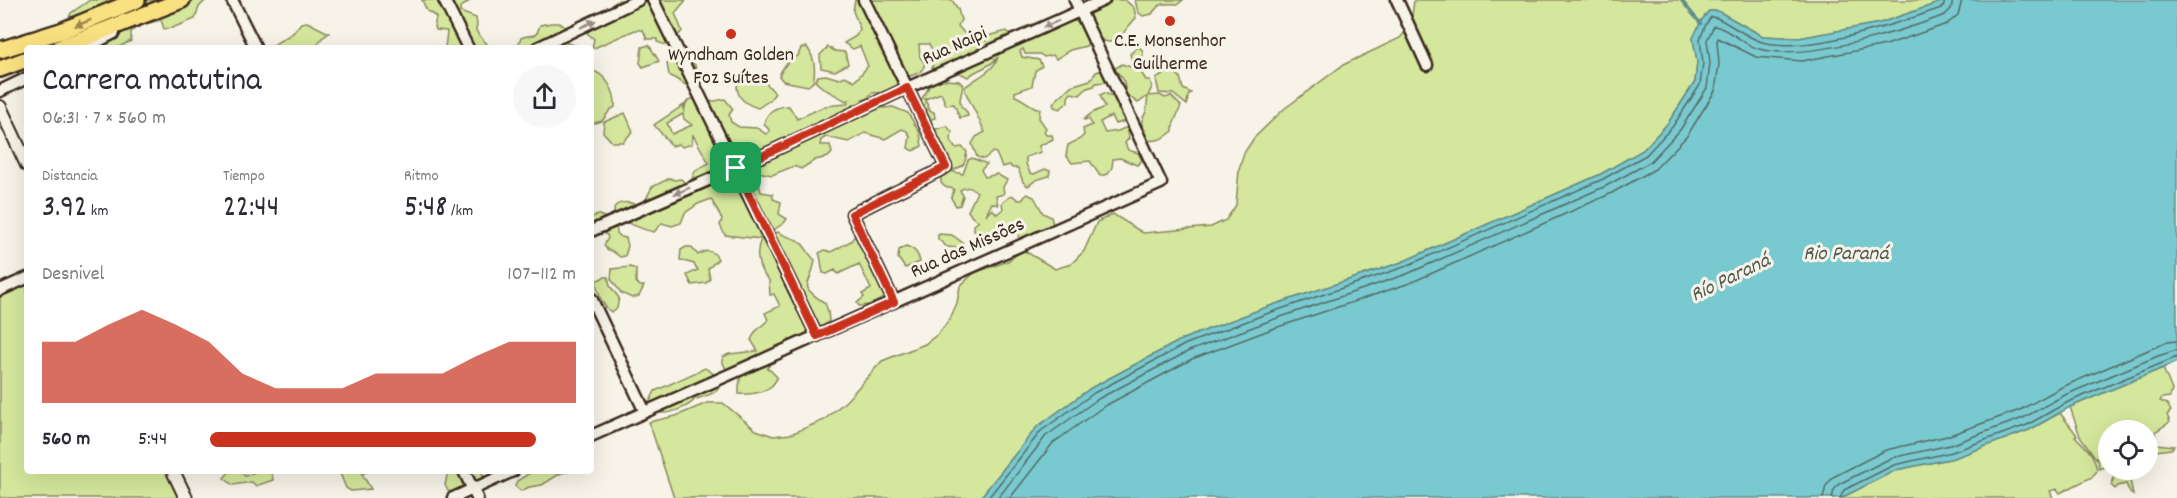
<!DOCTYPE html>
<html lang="es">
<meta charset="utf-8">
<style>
body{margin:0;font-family:Dekko,sans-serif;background:#f7f7f7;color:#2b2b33;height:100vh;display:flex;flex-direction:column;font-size:22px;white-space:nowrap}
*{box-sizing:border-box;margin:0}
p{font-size:20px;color:#7c7c81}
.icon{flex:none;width:33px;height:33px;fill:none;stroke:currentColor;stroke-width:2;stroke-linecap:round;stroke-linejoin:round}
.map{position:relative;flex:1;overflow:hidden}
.drawer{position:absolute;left:24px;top:45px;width:570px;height:429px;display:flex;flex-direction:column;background:#fff;border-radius:6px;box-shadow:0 6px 24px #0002}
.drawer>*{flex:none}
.controls{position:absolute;left:2098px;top:420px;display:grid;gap:12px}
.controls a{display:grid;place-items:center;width:60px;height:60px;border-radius:50%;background:#fff;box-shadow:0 6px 24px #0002;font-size:30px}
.pin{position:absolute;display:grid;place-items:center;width:51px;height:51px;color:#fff;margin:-26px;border-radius:12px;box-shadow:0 3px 9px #0006}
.round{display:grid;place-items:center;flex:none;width:63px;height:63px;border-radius:32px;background:#f7f7f7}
.overview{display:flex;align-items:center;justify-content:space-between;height:102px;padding:0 18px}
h1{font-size:33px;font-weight:600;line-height:45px}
.stats{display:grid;grid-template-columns:repeat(3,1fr);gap:9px;height:102px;padding:6px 18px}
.stats div{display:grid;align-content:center}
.stats b{font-size:30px;font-weight:600}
.stats small{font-size:16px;font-weight:400}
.stats p{font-size:16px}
.chart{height:168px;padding:12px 18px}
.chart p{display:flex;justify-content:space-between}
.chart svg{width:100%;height:108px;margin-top:6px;fill:#c8321e;opacity:.7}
ul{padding:0 18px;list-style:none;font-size:20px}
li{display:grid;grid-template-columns:96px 72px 1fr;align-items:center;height:45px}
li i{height:15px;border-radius:8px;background:#c8321e}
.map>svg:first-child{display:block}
</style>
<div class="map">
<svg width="2177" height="498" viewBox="0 0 2177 498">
<rect width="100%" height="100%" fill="#f7f3e8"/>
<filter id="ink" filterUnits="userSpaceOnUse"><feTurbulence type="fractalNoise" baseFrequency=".0167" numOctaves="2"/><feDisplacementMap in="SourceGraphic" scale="12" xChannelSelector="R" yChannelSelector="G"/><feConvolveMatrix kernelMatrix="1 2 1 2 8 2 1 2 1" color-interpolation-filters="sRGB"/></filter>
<g filter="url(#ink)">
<path fill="#d4e79c" stroke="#88885d" stroke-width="1.5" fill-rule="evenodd" d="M90,0H206L199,7L195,19L172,28L164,29L161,20C151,23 138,24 131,32V41L117,48H27V65L22,62L19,52L24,44L66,25L71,13Z
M422,0H471L460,8V12L476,18L477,25L476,30C479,38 486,41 490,48H445L447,31L436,30C431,16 444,21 427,11Z
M619,0H686L675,13L682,31L669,46L657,42V39H647L643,30H635L592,49L594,39L587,33L592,27L602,24C608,10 605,9 619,0Z
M855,0H952L958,9L961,20L958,26L965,34C974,29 980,34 986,41L991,35L1007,31L1012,38L1020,41L1024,27L1066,14L1073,21L1084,22L1093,8L1091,0H1125L1134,8L1136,18C1122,32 1115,54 1094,34L1086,46L1070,50L1056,59L1053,55L1044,57L1040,54H1025L1023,49L1020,51L1022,57L1039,60L1042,66L1035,71L1032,86L1015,92V96C1024,99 1032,108 1040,109L1039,118L1046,128L1044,132L1046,135H1052L1053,139L1039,146L1041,152L1026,157V164L1030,173L1034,174L1045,169L1050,171L1049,176L1036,180L1028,186L1023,182L1018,168H1012L1010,165L1002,167L996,153L993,152L984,159L977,157L972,144L976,137L985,132L965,91V87C977,77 994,71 998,57C990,68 978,68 968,77L958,72C948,78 942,76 932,71L933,62L930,55L932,50L929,44H919L920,57L925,64L921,72L905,78L893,92L872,93L867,99H862L865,105L884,108L893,107L908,113L920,133L922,146L913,151L908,148L910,136L907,131L902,129L885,139L865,133L849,142L826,137L821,140L820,145H830L832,153L828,157L815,160L801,169L794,166L772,175L744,169L736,160L739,146L733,147L728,141L709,102L725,99L733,109L729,115L731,122L739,127L757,128L766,134L770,131L764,124C767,111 776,106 789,106L797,119L825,106L847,104L849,100L846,101C835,94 824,91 815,81L818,76L826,75L839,79L845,76L855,81L868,66L860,46L853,49L844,43L856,36L860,29L853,11Z
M1135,0H1183L1178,4C1166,4 1160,1 1152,14L1143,16L1138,12Z
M1414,0H1947L1880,23L1799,38L1763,36L1718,11H1709L1693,38L1697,62L1695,82L1668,123L1643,150L1601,174L1402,262L1264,308L1183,339L1091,388L1037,427L980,498H674L649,422L676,416L707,403H723L756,430L773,436L791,434L824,420L847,400L882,361L925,344L939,333L950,319L957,303L960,286L974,273L1008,261L1023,250L1055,269L1071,264L1084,251L1097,222L1113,214L1143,233L1211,227L1226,220L1236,205L1239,170L1244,153L1254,138L1284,109L1343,65L1400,38L1411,25Z
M307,22L329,33L322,38L315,48H272L273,45L293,33L301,23Z
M551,23H560L565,27L559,39L563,42L587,48H517L521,38C534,32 535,41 540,25Z
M649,45L659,61L643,67L640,63L642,47Z
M1139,46L1143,52L1142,74L1146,80H1150L1152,87L1148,96L1160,95L1165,98L1171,96L1181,106L1173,125V131C1164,139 1154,143 1143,139L1145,130C1139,123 1142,119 1146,112C1147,108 1147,101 1148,96L1138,103L1126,94C1122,78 1128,83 1114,69L1122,64L1134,68L1130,54Z
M807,47C814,57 816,70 813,82L808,86L783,81L779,76C783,66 788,59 798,56L801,48Z
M828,47L835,51L845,52L848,64L835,71L821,68L820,55Z
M675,57H685L695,65L697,76L690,86L686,85L669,75L667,64Z
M1172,69L1180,77L1183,89L1191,93L1188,96L1187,105L1173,94L1159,93L1156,79Z
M591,70C606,74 616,92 615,107L610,110L602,121L591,124Z
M1101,70L1106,72L1108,78L1106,82L1096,83L1094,86L1087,88L1080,95L1071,93L1068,97V102L1060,109L1054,107L1053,103L1071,86L1090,80L1096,72Z
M742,73H748L759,81H764L775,93L770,100L758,108C740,103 731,90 742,73Z
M935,79L959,81L963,85L960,100L961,106L967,112L968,116L960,118L954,104L946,105L941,93L925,99L930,111L934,112L935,118L929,120L925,119L919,105C922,96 928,92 930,83Z
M1104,93L1118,98V110H1123L1126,121L1115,124L1111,116L1100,122L1105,133L1118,131L1127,127L1129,138L1125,143L1128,150L1138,153L1142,160L1137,165L1120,158L1113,159L1112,167L1108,174L1100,176L1090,161L1072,163L1066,155L1068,145L1080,139L1084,135L1083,129L1092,125L1089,119L1083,120L1092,113L1105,107L1100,95Z
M691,99H697L742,174H752L757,176L761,192L773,194V199L781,202L779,214L787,219L784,223L763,237H770L778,232C785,237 791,237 797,240C805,243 808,255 815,260C811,288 796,284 825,303L828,311L829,321L822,328L820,340L816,343L795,346L789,339L775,354L766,358L769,366L767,369L770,370L777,377C773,392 753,395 739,394V387L741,373L727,371L723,363V357L729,354L758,351L751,340L755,332L768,320L765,313L780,306L774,294L770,295L769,280C757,270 755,252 761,239L725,235L720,225L722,219L711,199L698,204L685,213L681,223L672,226L662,223L654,232C647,231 617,220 615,214C609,200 632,201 640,206L645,201L652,187L670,178L674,180L681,179L689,187L695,171L709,163L693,135L692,144L682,147L679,144L672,146L654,125L684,105V112L686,103ZM683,114L684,119L692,125L672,134L667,123Z
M625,113L633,131L623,142H612L603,132L604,122Z
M931,124L933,130L947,126L952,132L951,140L955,148L962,147L967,152C964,164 967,164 954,170L949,169L928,126Z
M972,158L987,164L981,170L985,177L997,174L1007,180L1003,187L1004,194L996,196L998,205L992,203L986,215L992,209L997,214L1003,209L1002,203L1012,195L1018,200H1022L1027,194L1034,197L1043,213L1051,217L1053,224L1025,239L1019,238L1016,229L1007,230L1004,228L1000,238L995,239L986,232L978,233L974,231V225L979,221L972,217L968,211L977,192C971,187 967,186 960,190L963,196L960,205L956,206L951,198L954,189L945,187L941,183V173L950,171L963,174L968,160Z
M599,215C609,219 617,222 617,233L621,237L626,238L628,246L625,256L620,257L612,251L607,250L604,245L608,238L607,235L591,226V217Z
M938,234L952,235L963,243L959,248L947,247L938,239Z
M855,235L864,242L894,295L871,309L869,305L859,306L857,303L864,297L862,294L871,289L859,264L838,274L835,270L827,274L823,273C821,266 822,260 819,253L825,250L831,252L851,241Z
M906,246C915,249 918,253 920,262L905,268L898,258L899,250Z
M686,247H691L698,255C705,249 714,250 718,259L708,269L710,279L706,283L692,285L687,275L698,270L694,264L680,260L681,250Z
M630,267L636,269V282L640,286H644L639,296L632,298L621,293L611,279L612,269Z
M604,277H608L610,286L619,298L617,308L611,312C602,306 597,291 596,281Z
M27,284V471H167L180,498H0V296Z
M705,368L714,374H722C721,397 710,393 694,400C689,407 666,416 658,412C656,412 651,407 650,406V401L655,391Z
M2163,368L2172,390L2170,397L2162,398L2160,401L2167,404L2171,411L2167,415L2170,422L2155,432L2156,444L2174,446L2171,449L2148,452V430H2109V467L2107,466L2099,469L2098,461L2080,436L2070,407Z
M2060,413L2077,435L2075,436C2086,448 2094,452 2097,471L2092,477L2060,493L2057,489L2050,491L2053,498H1841L1896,470L1954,458L2029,430Z
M2113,470L2131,471L2133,478L2130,480L2133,495L2130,493L2126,484L2118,486L2115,489L2111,485L2114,478Z
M230,471H240L245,476C254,472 263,468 272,474L273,480L256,486L252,482L233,485L224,478Z
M339,471H368L362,474L371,489L351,491L346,488Z
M448,471H480L486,478L484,481V491L468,498L448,491L445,485Z
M533,471H571L561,473L542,485L529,487L521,491L515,486L517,481Z"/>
<path fill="#79cad0" stroke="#608a89" stroke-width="1.5" d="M1947,0H2177V362L2070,407L2029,430L1954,458L1896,470L1841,498H980L1037,427L1091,388L1183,339L1264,308L1402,262L1601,174L1643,150L1668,123L1695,82L1697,62L1693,38L1701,21L1709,11H1718L1762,36L1799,38L1880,23Z"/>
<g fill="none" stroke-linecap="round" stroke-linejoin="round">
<path stroke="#546a65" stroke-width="1.5" d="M988,498L1041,431L1094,393L1186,344L1266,314L1404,267L1603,179L1646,155L1673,126L1700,85L1703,63L1700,39L1706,24L1711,17L1717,18C1730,24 1748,38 1762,42C1808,54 1896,24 1941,8L1944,5L1945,0
M998,498L1046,436L1098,399L1189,351L1269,321L1407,274L1606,186L1650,162L1680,130L1707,88L1710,63L1707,40L1714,26C1731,29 1743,45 1759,49C1806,61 1900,32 1945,15L1951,9L1953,0
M1010,498L1053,443L1103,407L1192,359L1272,329L1410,283L1610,194L1655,169L1687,136L1715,91L1719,64L1717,42L1718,38L1756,57L1802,61L1886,45L1947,24L1958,15L1962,0
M1823,498L1826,486L1833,477L1886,450L1947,436L2020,410L2062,387L2167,342L2177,341
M1832,498L1834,490L1839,484L1891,458L1950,445L2023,418L2065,395L2158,356L2177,350
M1840,498L1844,490L1894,465L1952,452L2027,425L2068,402L2177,357"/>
<path stroke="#608a89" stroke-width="3" d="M1681,0L1701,24"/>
<g stroke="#3b2a1e" stroke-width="15">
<path id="minor" d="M232,0L256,48
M444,0L468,48
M653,0L817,336
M864,0L946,167L852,214L894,302
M1397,0L1427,65
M85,48L114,33
M537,48L638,0
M0,91L27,78
M591,231L736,168L907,88L1104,0
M0,290L27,278
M591,298L645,412
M591,436L1161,183L1075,0
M464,471L477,498
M453,498L513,471"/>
</g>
<g stroke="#3b2a1e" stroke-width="16">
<path id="tertiary" d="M0,107L27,165
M173,471L186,498"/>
</g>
<g stroke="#3b2a1e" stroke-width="20">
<path id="primary" d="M59,48L182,0
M0,50L61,31L137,0
M0,69L27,59"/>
</g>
<use href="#minor" stroke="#f7f3e8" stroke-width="10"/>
<use href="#tertiary" stroke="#f7f3e8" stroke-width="12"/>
<use href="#primary" stroke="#f9e181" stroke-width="15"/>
</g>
<defs><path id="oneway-solid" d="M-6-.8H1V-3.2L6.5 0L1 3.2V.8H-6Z" transform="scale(1.5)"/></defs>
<use fill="#9a8650" href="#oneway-solid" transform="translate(83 23) rotate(158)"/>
<g fill="#998e83">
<use href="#oneway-solid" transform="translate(588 24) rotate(-25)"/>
<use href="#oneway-solid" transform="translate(1051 24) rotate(156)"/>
<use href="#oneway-solid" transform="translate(682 191) rotate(157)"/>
</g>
</g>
<g fill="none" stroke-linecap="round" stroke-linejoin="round" filter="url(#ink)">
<g stroke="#fff" stroke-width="12">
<path id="route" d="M907,88L946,167L852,214L894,302L817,336L736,168Z"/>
</g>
<use href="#route" stroke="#c8321e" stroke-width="8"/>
</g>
<g fill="#c8321e" stroke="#f7f3e8" stroke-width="2">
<circle cx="1170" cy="21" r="6"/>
<circle cx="731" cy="34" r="6"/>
</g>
<g text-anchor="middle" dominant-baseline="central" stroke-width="6" stroke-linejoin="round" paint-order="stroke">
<g font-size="20" fill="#3b2a1e" stroke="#f7f3e8">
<text x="1170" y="42">C.E. Monsenhor<tspan x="1170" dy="23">Guilherme</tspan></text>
<text x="731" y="56">Wyndham Golden<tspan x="731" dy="23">Foz Suítes</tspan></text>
</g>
<g font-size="20" fill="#3b2a1e" stroke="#f7f3e8">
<text transform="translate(955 47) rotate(-24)">Rua Naipi</text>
<text transform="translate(968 249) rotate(-24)">Rua das Missões</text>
</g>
<g font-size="21" font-style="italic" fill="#4e5a53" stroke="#f7f3e8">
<text x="1846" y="255">Rio Paraná</text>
<text transform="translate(1731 279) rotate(-26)">Río Paraná</text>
</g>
</g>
</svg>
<div class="controls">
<a><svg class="icon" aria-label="locate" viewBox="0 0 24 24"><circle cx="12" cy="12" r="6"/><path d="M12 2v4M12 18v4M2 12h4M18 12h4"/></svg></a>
</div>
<div class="pin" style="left:736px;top:168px;background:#1e9e55"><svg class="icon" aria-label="arrive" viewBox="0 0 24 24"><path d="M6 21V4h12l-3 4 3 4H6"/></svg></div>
<section class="drawer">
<div class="overview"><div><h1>Carrera matutina</h1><p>06:31 · 7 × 560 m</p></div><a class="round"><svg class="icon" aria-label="share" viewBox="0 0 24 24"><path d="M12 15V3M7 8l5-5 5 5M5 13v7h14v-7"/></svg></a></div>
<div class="stats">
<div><p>Distancia</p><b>3.92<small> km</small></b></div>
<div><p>Tiempo</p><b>22:44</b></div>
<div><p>Ritmo</p><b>5:48<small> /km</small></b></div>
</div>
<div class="chart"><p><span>Desnivel</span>107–112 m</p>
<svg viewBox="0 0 160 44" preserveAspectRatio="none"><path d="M0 44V19L10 19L20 12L30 6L40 12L50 19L60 32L70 38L80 38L90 38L100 32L110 32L120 32L130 25L140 19L150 19L160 19V44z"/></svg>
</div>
<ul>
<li><b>560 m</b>5:44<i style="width:89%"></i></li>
</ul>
</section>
</div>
